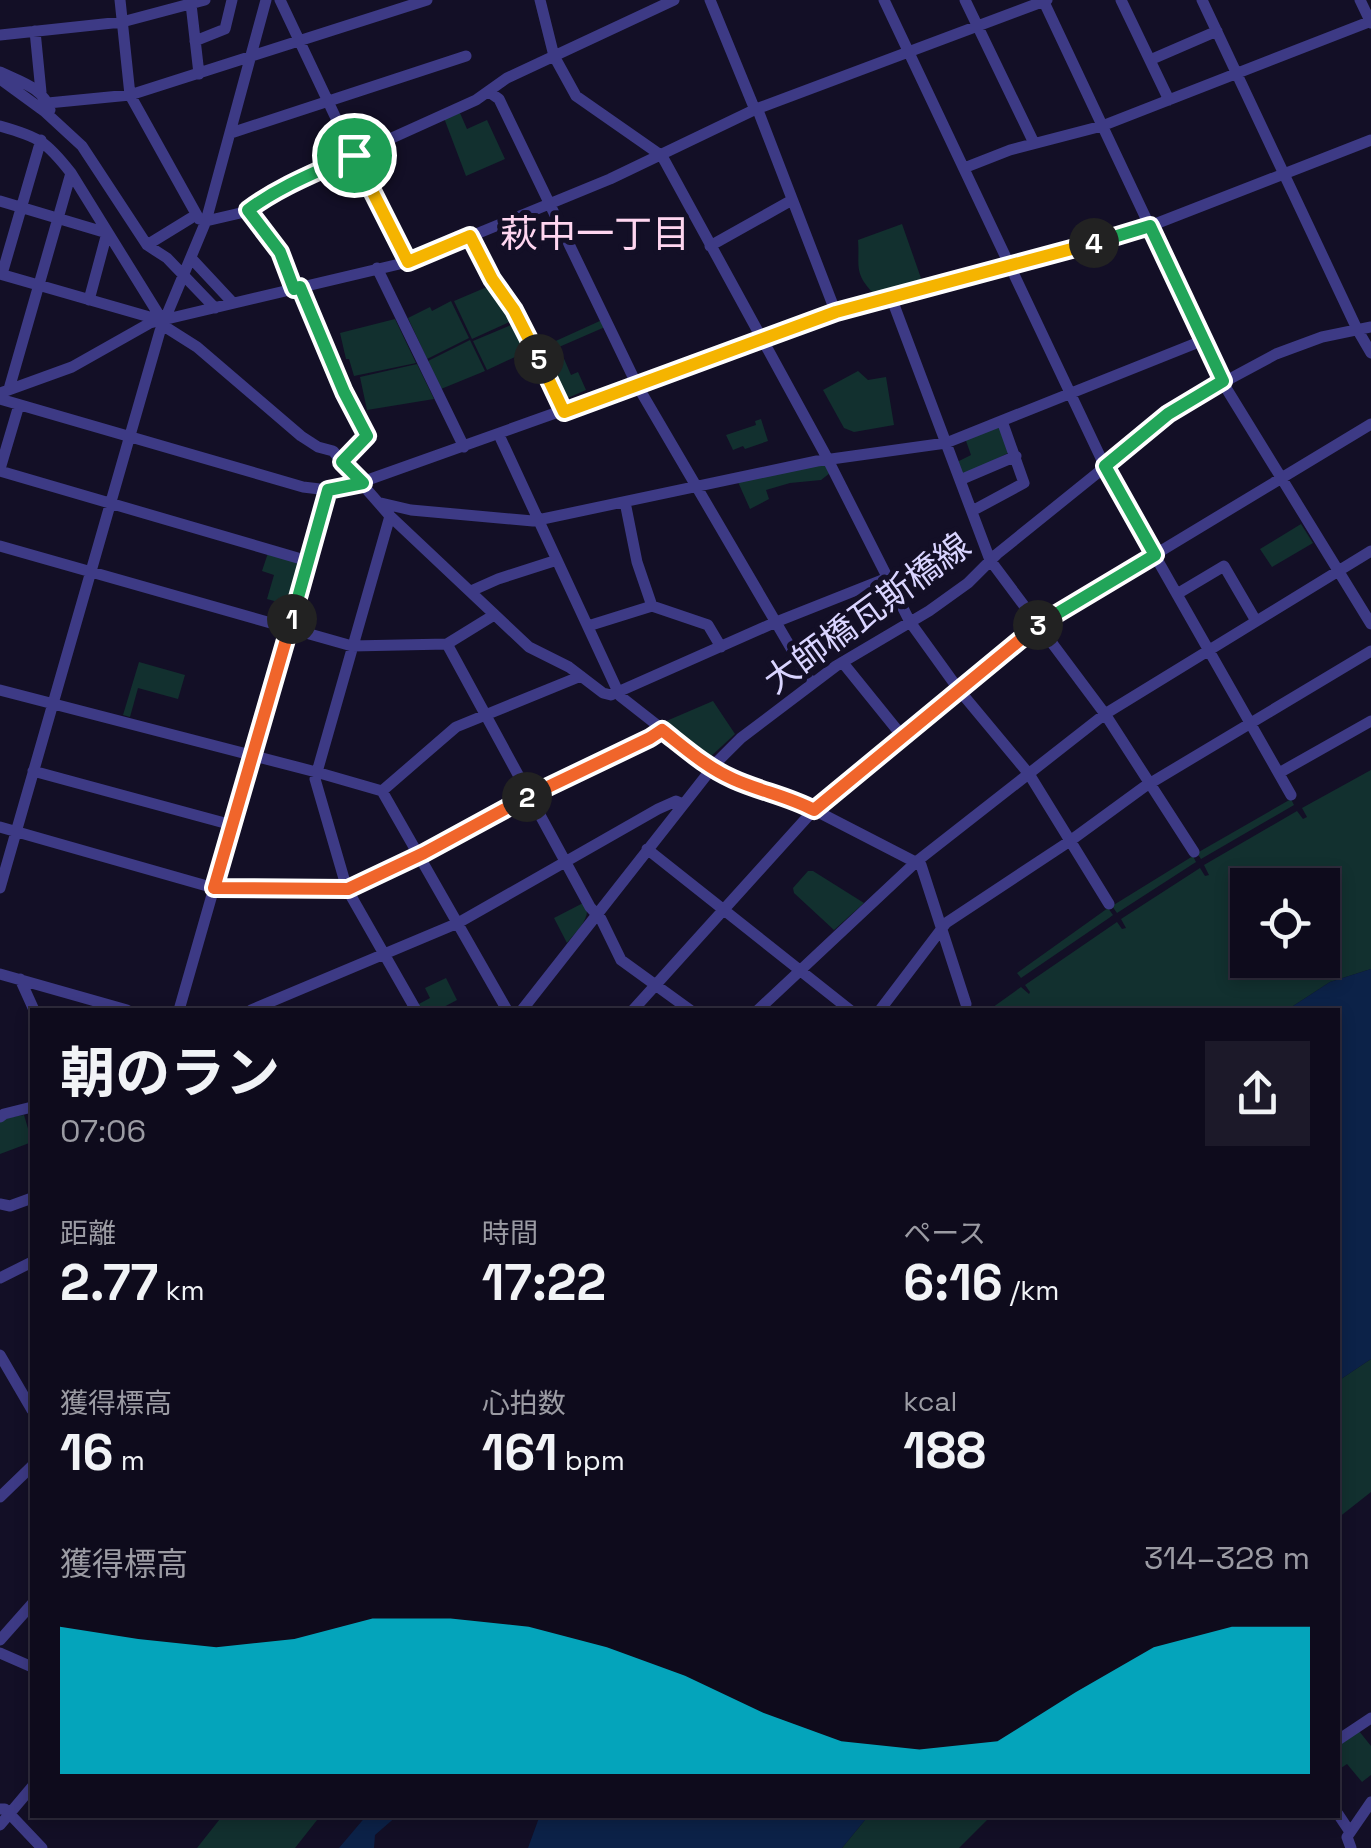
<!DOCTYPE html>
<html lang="ja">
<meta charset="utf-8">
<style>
body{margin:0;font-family:"Space Grotesk","Noto Sans JP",sans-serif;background:#1c1929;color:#f1f3f6;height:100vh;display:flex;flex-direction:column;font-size:38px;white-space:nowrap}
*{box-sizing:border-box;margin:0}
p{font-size:32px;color:#9b9ba3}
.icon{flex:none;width:55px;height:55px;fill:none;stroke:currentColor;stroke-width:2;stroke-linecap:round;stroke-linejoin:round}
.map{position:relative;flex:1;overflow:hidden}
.drawer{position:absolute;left:30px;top:1008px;width:1310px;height:810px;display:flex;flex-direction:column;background:#0e0b1c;border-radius:0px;box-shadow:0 5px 15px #0003,0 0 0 2px #2e2b3b}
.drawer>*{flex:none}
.buttons{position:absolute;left:1230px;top:868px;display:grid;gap:20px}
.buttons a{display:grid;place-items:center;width:110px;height:110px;border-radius:0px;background:#0e0b1c;box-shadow:0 5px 15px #0003,0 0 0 2px #2e2b3b;font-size:50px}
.pin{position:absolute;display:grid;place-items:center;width:85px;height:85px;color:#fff;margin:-42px;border:5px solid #fff;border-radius:50%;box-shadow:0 2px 10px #0007}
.km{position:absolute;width:50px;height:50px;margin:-25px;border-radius:50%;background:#222;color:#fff;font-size:28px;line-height:50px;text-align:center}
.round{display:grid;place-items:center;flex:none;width:105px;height:105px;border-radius:0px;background:#1c1929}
.overview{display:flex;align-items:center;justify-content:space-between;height:170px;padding:0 30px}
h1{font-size:55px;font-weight:700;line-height:75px}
.stats{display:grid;grid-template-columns:repeat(3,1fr);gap:15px;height:170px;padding:10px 30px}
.stats div{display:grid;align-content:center}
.stats b{font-size:50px;font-weight:700}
.stats small{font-size:28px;font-weight:400}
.stats p{font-size:28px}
.chart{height:280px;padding:20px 30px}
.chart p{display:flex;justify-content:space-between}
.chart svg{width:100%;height:180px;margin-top:10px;fill:#00e5ff;opacity:.7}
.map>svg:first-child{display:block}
</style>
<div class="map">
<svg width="1371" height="1848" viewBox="0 0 1371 1848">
<rect width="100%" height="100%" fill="#130f26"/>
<path fill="#12302f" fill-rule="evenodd" d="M460,113L467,129L487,120L505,159L466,176L444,118Z
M902,224L922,281L873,293C853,272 860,265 858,240Z
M494,284L516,319L472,339L454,301Z
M451,301L469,338L427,359L408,318L430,307L432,311Z
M395,319L416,363L354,376L349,359H346L340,333Z
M602,320L605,327L559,347L571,375L578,372L586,390L563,400L538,349Z
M518,322L530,350L487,370L473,341Z
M470,340L485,371L441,389L428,361Z
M417,364L434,399L367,410L360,377Z
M858,371L868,380L886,377L894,425L854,432L844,428L823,390Z
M761,419L768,441L745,449L743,446L733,450L726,435L756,425L755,421Z
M1000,424L1012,451L963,476L957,462L971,455L965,438Z
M825,464L830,473L821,480L790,483L766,490L769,499L750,509L738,482Z
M1301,524L1313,543L1272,567L1260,549Z
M268,553L305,564L292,606L267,599L274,575L262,571Z
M139,662L185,675L178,699L138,688L130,717L123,715Z
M713,701L735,734L709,758L664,722Z
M1371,770V969L1330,982L1287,1010H989L1021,987L1029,994L1030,992L1025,985L1117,922L1122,929L1126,928L1121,919L1200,868L1205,876L1209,875L1204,865L1297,811L1303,819L1307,817L1302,808ZM1248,885H1322V960H1248Z
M1291,799L1294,805L1201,859L1197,853Z
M1193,856L1196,862L1117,913L1112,906Z
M808,871H813L864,903L834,930L794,893L793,888Z
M585,902C593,918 576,931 567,943L554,918Z
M1108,908L1113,915L1109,918L1021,978L1017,973Z
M446,978L457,1000L438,1010H419L417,1005L430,998L425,988Z
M24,1115L32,1142L0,1154V1122L6,1118Z
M1371,1359V1492L1338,1518V1381Z
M1359,1731L1371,1746V1775L1362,1782L1347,1764L1338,1770V1744Z
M223,1815H321L295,1848H197Z
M869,1815H992L959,1848H842Z"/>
<path fill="#0c2248" d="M1371,969V1359L1338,1381V1010H1287L1330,982Z
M367,1815H398L375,1835L374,1848H339Z
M540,1815H869L842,1848H528Z"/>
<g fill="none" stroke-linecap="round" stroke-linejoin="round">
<path stroke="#3d3a85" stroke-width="11" d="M120,0L130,95L199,219L206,221
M280,0L351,150L408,262
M540,0L554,56L576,96L662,156L825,454L910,622L959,690L1029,774L1109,904
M710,0L753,105L759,113L836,313
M884,0L1108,473L1291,795
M965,0L1034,143
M1043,0L1226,388L1371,624
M1121,0L1169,100
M1202,0L1357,329L1371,353
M1360,0L1371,23
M191,4L199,74
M35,31L41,92
M0,35L122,22L205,0
M195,41L225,29L232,0
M1150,60L1217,31
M0,72C20,82 43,87 50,110
M0,79L44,111L82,146L147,245L167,258L215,308
M489,92L499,99L637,385L812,684
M48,103L130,95L427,0
M0,126C39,137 46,141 71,173L167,328L197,347L301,436L318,447L333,451L390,516L529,647L569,667L603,693L611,695L776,622L887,578
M231,133L466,56
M964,168L1010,150L1102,126L1371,21
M0,201L107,233L89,300
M249,211L280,252L295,289
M206,221L249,211L267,196L290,184L476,100L507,78L674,0
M471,236L492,279L514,310L564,411
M147,245L191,218
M710,246L792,200
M191,258L233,303
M377,268L464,447
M0,274L160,320
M2,274L41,140
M299,287L344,392L367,436L342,462
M891,297L990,560L1105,714L1194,852
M9,389L71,173
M0,393L72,367L150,323L408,262L610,179L756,109L1047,0
M0,399L303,487L328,490L348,487L836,313L1150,226L1371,140
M499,435L620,696L712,768L736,781L791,798L921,865L966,1004
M0,469L19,405
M0,471L308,561
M960,480L1016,456
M625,502L637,562L652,606L708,625L721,647
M381,503L411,510L533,521L817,461L946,443L1204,340
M972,511L1024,483L1002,421
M390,516L315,779L347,889L416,1010
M0,546L352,646L447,644L494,615
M471,591L498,579L557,560
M1177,594L1224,566L1256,621
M588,626L652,606
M447,644L590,907L601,919L621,960L690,1010
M843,663L902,736
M0,690L316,772L382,791L507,1010
M33,771L232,825
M1279,773L1371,721
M382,791L456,727L581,676
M0,827L214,888L347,889L423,853L525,798L651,738L662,730
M647,849L850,1010
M0,888L160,331L206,221L266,0
M0,974L127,1010
M20,979L34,1010
M179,1010L328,490
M251,1010L458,923L658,809L676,801L683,804
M522,1010L716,763L741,738L836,666L929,611L968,583L997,554L1183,404L1276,354L1322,337L1371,327
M633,1010L820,803L1035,627L1371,424
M758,1010L916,862L1105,714L1371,551
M880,1010L946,923L1070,841L1144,787L1371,651
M0,1117L4,1114L32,1107
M0,1204L10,1206L32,1198
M0,1278L32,1262
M0,1355L32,1410
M0,1497L32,1466
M0,1640L32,1604
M0,1653L32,1667
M1338,1740L1371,1718
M0,1809H5L42,1848
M1338,1814L1350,1832
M0,1825L32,1787
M1351,1848L1347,1837L1371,1802"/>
</g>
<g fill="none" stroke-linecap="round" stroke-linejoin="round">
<g stroke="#fff" stroke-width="20">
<path id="split-1" d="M292,619L328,490L363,483L342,462L367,436L344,392L300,287L294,289L280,252L248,210C280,186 317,172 354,155"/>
</g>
<g stroke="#fff" stroke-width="20">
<path id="split-2" d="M292,619L214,888L348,889L424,853L527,797"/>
</g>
<g stroke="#fff" stroke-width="20">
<path id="split-3" d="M527,797L650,738L662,730C685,748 706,767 733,779C759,791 788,796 814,810L1038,625"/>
</g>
<g stroke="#fff" stroke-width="20">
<path id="split-4" d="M1038,625L1155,555L1105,466L1168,414L1223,381L1150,226L1094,243"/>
</g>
<g stroke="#fff" stroke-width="20">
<path id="split-5" d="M539,359L564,412L836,312L1094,243"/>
</g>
<g stroke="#fff" stroke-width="20">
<path id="split-6" d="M354,155L408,262L470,236L492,279L514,310L539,359"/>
</g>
<use href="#split-1" stroke="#22a559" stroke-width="12"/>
<use href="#split-2" stroke="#f0652b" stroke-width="12"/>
<use href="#split-3" stroke="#f0652b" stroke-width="12"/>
<use href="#split-4" stroke="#22a559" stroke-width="12"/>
<use href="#split-5" stroke="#f5b400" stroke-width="12"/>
<use href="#split-6" stroke="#f5b400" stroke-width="12"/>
</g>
<g text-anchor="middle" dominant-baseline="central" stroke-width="10" stroke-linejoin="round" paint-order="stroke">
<g font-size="35" fill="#d9d4ff" stroke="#130f26">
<text transform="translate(867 613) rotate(-36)">大師橋瓦斯橋線</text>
</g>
<g font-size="38" fill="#ffd6f0" stroke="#130f26">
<text x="595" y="234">萩中一丁目</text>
</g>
</g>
</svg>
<div class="buttons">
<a><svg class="icon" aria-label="locate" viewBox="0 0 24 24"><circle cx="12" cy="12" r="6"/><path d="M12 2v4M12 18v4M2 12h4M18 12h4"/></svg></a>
</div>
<div class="pin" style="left:354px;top:155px;background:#1e9e55"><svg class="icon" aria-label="arrive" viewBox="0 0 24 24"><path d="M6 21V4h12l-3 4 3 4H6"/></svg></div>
<b class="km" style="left:292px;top:619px">1</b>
<b class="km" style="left:527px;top:797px">2</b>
<b class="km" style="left:1038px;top:625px">3</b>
<b class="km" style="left:1094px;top:243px">4</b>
<b class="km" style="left:539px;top:359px">5</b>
<section class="drawer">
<div class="overview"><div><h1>朝のラン</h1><p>07:06</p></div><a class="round"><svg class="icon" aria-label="share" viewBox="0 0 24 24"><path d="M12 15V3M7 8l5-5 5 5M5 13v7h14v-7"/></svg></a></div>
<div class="stats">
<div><p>距離</p><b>2.77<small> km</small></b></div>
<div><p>時間</p><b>17:22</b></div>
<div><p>ペース</p><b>6:16<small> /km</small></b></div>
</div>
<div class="stats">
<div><p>獲得標高</p><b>16<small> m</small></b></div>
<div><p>心拍数</p><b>161<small> bpm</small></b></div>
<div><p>kcal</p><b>188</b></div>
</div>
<div class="chart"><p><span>獲得標高</span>314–328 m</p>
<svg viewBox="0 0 160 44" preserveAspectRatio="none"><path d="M0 44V8L10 11L20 13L30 11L40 6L50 6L60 8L70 13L80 20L90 29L100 36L110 38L120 36L130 24L140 13L150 8L160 8V44z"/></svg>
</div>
</section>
</div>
